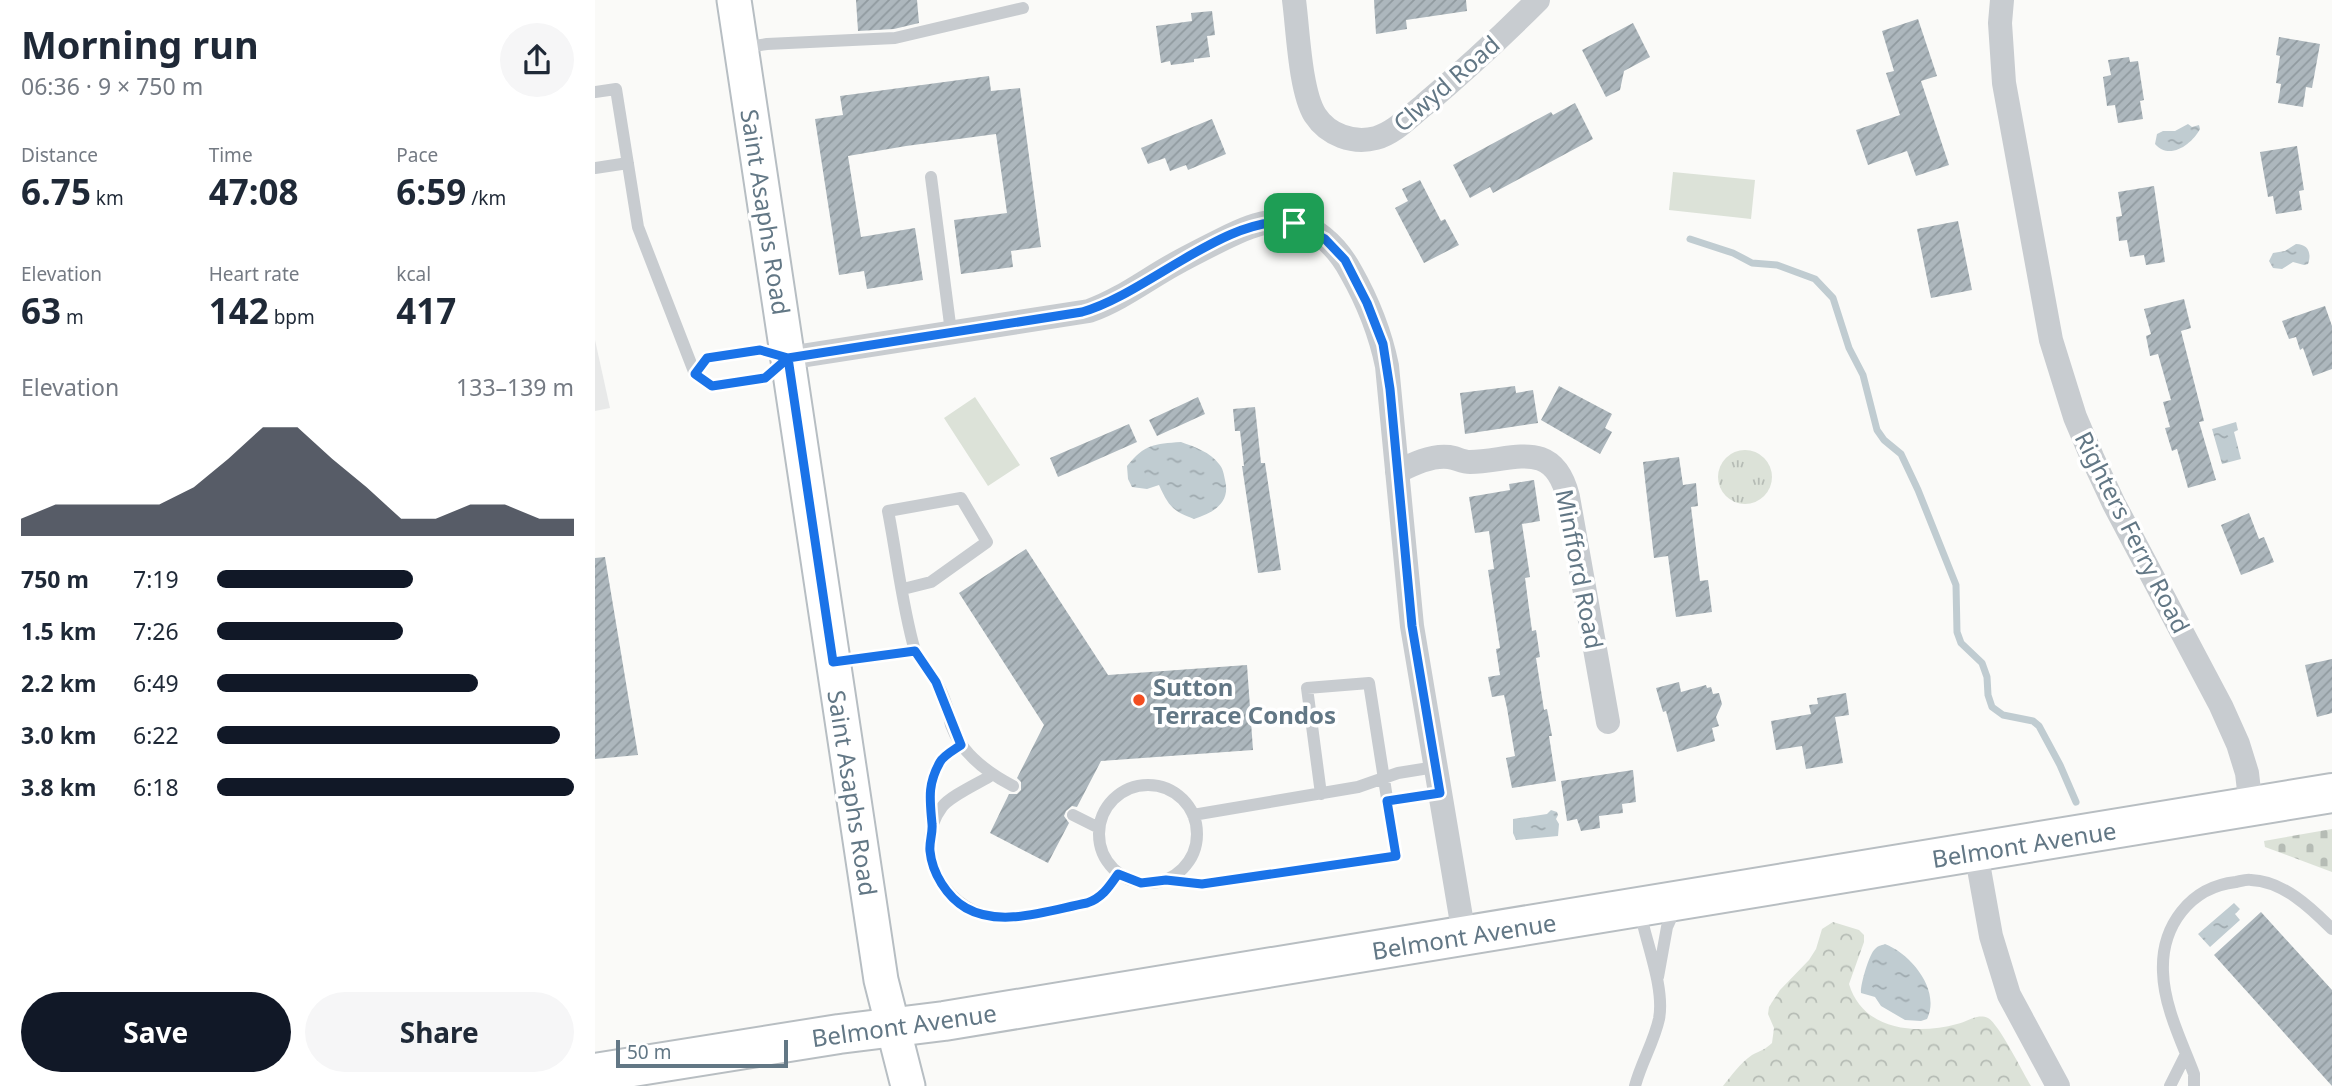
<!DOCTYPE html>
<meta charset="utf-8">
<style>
body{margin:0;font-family:"Noto Sans",sans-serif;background:#f6f6f7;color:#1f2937;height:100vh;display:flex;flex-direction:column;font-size:26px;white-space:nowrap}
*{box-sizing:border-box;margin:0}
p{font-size:23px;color:#747a83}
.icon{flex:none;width:38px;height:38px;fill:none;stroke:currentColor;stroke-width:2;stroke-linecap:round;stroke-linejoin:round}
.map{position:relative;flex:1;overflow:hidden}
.sheet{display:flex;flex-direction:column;background:#fff;width:595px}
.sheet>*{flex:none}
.scale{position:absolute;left:21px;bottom:18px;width:172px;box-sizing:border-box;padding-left:7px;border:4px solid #627785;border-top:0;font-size:19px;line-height:24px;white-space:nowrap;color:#627785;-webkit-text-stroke:5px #fff;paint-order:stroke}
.pin{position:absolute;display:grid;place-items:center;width:60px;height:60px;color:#fff;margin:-30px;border-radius:14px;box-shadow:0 4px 10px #0006}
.round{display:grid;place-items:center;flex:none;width:74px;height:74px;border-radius:37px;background:#f6f6f7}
.head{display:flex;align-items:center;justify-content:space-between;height:119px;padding:0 21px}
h1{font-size:38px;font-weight:700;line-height:52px}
.metrics{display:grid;grid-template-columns:repeat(3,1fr);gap:10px;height:119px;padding:7px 21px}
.metrics div{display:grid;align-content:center}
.metrics b{font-size:35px;font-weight:700}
.metrics small{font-size:19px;font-weight:400}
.metrics p{font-size:19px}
.chart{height:196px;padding:14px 21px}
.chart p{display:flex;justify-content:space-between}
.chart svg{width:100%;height:126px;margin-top:7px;fill:#111827;opacity:.7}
.button{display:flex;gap:14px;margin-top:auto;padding:14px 21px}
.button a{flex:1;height:80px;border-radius:42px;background:#111827;color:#fff;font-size:28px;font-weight:700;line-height:80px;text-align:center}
.button a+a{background:#f6f6f7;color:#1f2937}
ul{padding:0 21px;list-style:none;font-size:23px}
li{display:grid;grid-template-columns:112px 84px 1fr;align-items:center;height:52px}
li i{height:18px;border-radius:9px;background:#111827}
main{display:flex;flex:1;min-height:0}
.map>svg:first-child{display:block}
</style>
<main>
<section class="sheet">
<div class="head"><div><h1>Morning run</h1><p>06:36 · 9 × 750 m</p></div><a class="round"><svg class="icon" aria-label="share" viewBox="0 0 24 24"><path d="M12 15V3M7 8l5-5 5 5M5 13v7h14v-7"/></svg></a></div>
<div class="metrics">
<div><p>Distance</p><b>6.75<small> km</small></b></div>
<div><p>Time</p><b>47:08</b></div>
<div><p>Pace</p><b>6:59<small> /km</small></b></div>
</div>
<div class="metrics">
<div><p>Elevation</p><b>63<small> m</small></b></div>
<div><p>Heart rate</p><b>142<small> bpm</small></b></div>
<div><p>kcal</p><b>417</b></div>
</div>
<div class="chart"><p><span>Elevation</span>133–139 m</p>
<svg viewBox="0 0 160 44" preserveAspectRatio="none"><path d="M0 44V38L10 33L20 33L30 33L40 33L50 27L60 17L70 6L80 6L90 17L100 27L110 38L120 38L130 33L140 33L150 38L160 38V44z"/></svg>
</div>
<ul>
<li><b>750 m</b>7:19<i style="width:55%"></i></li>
<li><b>1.5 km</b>7:26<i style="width:52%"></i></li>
<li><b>2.2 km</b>6:49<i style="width:73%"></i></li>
<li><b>3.0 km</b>6:22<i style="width:96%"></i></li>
<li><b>3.8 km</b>6:18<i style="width:100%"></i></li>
</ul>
<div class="button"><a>Save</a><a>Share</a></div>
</section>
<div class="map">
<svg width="1737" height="1086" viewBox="0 0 1737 1086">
<defs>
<pattern id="grass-tufts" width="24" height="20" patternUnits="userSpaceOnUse" patternTransform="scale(1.75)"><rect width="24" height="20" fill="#dce2d8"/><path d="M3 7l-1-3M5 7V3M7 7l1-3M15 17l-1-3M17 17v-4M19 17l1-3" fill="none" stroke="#b6bcb5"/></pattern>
<pattern id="forest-crowns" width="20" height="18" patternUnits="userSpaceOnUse" patternTransform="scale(1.75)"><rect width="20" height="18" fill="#dce2d8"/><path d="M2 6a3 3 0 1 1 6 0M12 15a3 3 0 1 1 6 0" fill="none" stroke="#b6bcb5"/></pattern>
<pattern id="cemetery-stones" width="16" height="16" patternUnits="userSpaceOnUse" patternTransform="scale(1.75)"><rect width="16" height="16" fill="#dce2d8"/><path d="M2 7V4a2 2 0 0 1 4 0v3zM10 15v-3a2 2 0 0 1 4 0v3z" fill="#b6bcb5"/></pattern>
<pattern id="water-ripples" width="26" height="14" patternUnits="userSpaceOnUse" patternTransform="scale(1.75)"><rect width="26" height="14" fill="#c0ccd1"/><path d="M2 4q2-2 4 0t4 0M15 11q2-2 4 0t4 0" fill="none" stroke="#9faaaf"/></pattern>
<pattern id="building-hatch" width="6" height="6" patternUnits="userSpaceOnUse" patternTransform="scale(1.75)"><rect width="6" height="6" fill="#adb7bd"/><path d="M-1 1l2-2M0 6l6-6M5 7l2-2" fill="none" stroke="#909a9f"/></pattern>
</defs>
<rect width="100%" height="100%" fill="#fafaf8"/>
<path fill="#e8e9e9" d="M0,340L15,408L0,411Z"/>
<path fill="url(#grass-tufts)" d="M1123 477a27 27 0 1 1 54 0a27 27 0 1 1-54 0Z"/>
<path fill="url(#forest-crowns)" d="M1238,922L1264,930L1269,935V942L1254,984C1268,1031 1322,1035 1362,1024C1372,1022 1382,1013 1393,1018C1404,1024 1428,1073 1436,1086H1128C1137,1075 1145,1063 1157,1055C1165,1051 1171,1049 1177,1043L1179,1028L1173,1014L1174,1007L1185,990L1214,960L1221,949L1227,929Z"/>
<path fill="url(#cemetery-stones)" d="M1737,829V872L1670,847L1669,841Z"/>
<path fill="#dce2d8" d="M1078,172L1160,180L1156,219L1074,210Z
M380,397L425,465L393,486L349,418Z"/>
<path fill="url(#water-ripples)" d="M1593,124L1597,127L1604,125L1605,129C1597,144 1575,161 1560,144L1562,134L1568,131H1580Z
M1701,244C1713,244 1717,253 1713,264L1709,265L1698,262L1687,269L1678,268L1674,261L1678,253L1690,251Z
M1641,422L1643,430L1639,432L1646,459L1627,464L1617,429Z
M586,442C600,447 615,452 624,464C628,468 629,475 630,480C636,503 618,513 599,519C578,511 574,507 564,485L552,489L537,487L533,479L532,466C550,444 559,444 586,442Z
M956,810L962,812L963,815L961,819L964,824L963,836L921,840L918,833V819L952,814Z
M1639,903L1645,909L1640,914L1645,920L1615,947L1603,934Z
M1290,944C1316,954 1346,990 1332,1019L1326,1021L1310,1020L1286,1006L1280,997L1266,993C1265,986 1274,954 1280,949C1284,945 1285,946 1290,944Z"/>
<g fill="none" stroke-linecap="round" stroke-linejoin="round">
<path stroke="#c0ccd1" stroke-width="7" d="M1095,239L1138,253L1157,263L1182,265L1220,279L1238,298L1254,348L1268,375L1282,430L1289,440L1306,454L1323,490L1361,585L1362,632L1366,643L1387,663L1392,677L1393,695L1397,707L1408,715L1438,721L1444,726L1465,765L1481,802"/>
</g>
<path fill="url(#building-hatch)" d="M261,0H322L324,23L299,29L263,31Z
M779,0H871L872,11L811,20L812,29L781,34Z
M617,11L620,35L612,36L615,57L599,59V62L576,65L575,61L566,63L561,26L597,21L596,13Z
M1323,19L1342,76L1326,81L1354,165L1321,176L1312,151L1273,165L1261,130L1305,115L1291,73L1299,71L1287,31Z
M1038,23L1055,57L1029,71L1025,90L1011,97L987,50Z
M1684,37L1725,44L1717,88L1711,87L1708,107L1683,103L1686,84L1681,83L1685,56L1681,55Z
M1534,57L1535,62L1543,61L1549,100L1545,101L1548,119L1523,123L1520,105L1512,106L1508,77L1516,75L1513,60Z
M394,76L396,91L425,88L446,247L416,251L418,267L366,274L359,220L412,213L401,134L311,146L253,156L266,237L320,228L328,280L272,289L269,271L244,275L220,119L248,115L245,96Z
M980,103L998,139L898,193L895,187L875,198L858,165L956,112L958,115Z
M617,119L631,154L593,170L591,165L575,171L570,158L553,164L546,148Z
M1702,146L1709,190L1704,191L1707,210L1681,214L1678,196L1673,197L1665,152Z
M825,180L846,221L850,219L864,245L829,263L800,208L813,201L807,189Z
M1559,186L1570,262L1551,265L1549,255L1535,257L1532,240L1524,241L1521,217L1527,216L1523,192Z
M1363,221L1377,290L1336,298L1322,229Z
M1589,299L1596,328L1586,331L1609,421L1604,422L1621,480L1593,488L1582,449L1577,451L1570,428L1575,427L1568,402L1576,400L1563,354L1555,356L1551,336L1556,334L1549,309Z
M1730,306L1737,326V369L1718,376L1708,348L1705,350L1701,337L1694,339L1687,321Z
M920,386L921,393L938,390L943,423L870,434L865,393Z
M964,386L1017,414L1010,428L1017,432L1005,454L946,420Z
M603,397L610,414L562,436L554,420Z
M660,407L666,463H670L686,570L663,573L647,466H649L645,431H640L638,409Z
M534,424L542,442L463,477L455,458Z
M1084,457L1088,485L1101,483L1103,506L1096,507L1105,581L1113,580L1117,612L1081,617L1073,556L1059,558L1048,462Z
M939,480L945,521L927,524L935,577L930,578L937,631L941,630L945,657L941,658L949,710L952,709L957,736H954L961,781L917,788L911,758L920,756L912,708L909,695L897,697L893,677L905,675L901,649L905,648L893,570L899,569L894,531L880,533L874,497L915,490L914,484Z
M1654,513L1664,539L1669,537L1679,562L1646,575L1626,525Z
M431,549L513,675L652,665L658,750L506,761L482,807L477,806L471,811L469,816L474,823L453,863L395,833L414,794H422L426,790V782L422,778L449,725L364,593Z
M10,557L43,755L0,759V558Z
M1737,659V713L1722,717L1710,665Z
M1084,682L1086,692L1111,685L1112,688L1116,687L1118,694L1124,693L1127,704L1121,717L1124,726L1117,728L1120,741L1082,752L1071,711L1068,712L1061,688Z
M1251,693L1254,715L1240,717L1248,763L1211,769L1207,746L1181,750L1176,721L1216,714L1214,705L1223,704L1222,698Z
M1038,770L1041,802L1027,804L1028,813L1004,816L1005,828L986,831L982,819L972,821L966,781Z
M1666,912L1737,990V1086L1619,955Z"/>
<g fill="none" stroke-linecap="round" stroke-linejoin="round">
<g stroke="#b7bec3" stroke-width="37">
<path id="secondary" d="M139,0L286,980L313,1086"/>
</g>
<g stroke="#b8bec2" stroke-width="42">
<path id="primary" d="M0,1073L244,1034L349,1021L1737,793"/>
</g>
<path stroke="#c8ccd0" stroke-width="12" d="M146,48L172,44L300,38L428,8
M0,92L21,89L43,227L100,374L117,386L170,378L190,360
M0,168L33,163
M336,177L356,332
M100,374L112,358L165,350L189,357
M308,589L336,582L392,542L366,498L293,511C302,557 307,606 320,651
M238,662L320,651C332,668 345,684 351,704C354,711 354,718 356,725C366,753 393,773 418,786
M397,775C384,783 355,796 347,807C316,849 348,907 395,916C423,921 463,908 492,903C507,898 514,887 523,874
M504 834a49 49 0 1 1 98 0a49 49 0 1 1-98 0Z
M792,801L845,793
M478,815L504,828
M598,815L763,787L803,773L840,767
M337,826C334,805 332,777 347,759C352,753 360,749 366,745
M571,880L607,884L801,856L774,683L712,688L726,794
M1063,977L1072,927L1081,907
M1040,1086C1046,1063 1059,1042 1064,1019C1070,988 1051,943 1045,911
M1575,1086L1591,1054
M1599,1086V1074C1587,1042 1569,1007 1568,972C1566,926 1595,887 1641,882C1646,881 1652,879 1656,880C1688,881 1716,908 1737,929"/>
<path stroke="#c8ccd0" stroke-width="24" d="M699,0C703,30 705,91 720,115C733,135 758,144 781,138C799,133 814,117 829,105C868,72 906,37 943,0
M1407,0L1405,23L1409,83L1456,340L1480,417L1497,457L1519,504L1626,706L1643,744L1652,773L1656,808
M193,358L494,311C525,300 551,280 578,265C594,256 610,248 626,240C644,231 665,221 686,221C718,222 742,246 756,272C773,302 785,332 792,366L817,626L869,935
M802,472C818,464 836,455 854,457C861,458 868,462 875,462C918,461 958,437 973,497L1013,722
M1381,852L1396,936L1414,995L1463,1086"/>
<use href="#secondary" stroke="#fff" stroke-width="33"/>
<use href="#primary" stroke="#fff" stroke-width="38"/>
</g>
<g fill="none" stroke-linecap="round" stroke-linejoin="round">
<g stroke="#fff" stroke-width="14">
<path id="route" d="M699,223C634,212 550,295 487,312L193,358L165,350L112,358L100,374L117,386L170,378L193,358L238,662L320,651L341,682L366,745C359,750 349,755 345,762C332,785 335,800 337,824C338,833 334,842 335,851C337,873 352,897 371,908C406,928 455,910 492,903C507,898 514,887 523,874L546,883L571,880L607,884L801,856L792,801L845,793L817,626L795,389L788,344L772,303L750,260L730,239L699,223"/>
</g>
<use href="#route" stroke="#1a73e8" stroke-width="9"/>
</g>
<circle fill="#f24d20" stroke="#fff" stroke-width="2.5" cx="544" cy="700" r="7"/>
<g text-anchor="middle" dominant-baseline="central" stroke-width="7" stroke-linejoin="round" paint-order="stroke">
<g font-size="24" fill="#627785" stroke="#fff">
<text transform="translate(851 83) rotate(-41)">Clwyd Road</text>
<text transform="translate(171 212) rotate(81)">Saint Asaphs Road</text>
<text transform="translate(1538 532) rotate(63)">Righters Ferry Road</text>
<text transform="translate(985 569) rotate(79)">Minfford Road</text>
<text transform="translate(258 793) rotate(81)">Saint Asaphs Road</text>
<text transform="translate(1429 844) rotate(-9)">Belmont Avenue</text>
<text transform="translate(869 936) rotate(-9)">Belmont Avenue</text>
<text transform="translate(309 1025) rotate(-8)">Belmont Avenue</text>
</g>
<g font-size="24" font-weight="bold" fill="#627785" stroke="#fff" text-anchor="start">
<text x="558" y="686">Sutton<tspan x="558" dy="28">Terrace Condos</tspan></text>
</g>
</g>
</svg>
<div class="scale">50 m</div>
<div class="pin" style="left:699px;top:223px;background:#1e9e55"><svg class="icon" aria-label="arrive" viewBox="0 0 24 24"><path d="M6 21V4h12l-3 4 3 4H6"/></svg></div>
</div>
</main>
